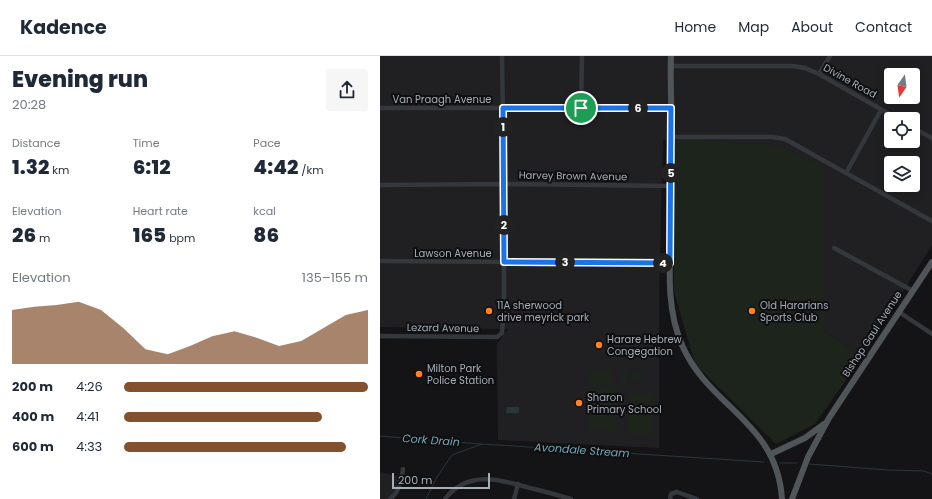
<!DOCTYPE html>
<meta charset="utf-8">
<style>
body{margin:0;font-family:Poppins,sans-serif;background:#f6f6f7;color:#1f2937;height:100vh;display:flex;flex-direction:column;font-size:15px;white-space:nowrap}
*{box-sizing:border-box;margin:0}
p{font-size:13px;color:#747a83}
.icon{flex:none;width:22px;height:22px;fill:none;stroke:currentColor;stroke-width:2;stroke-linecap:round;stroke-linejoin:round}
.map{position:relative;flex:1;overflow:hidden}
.details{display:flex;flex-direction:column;background:#fff;width:380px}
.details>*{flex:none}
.needle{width:26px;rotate:194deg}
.controls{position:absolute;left:504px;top:12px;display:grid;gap:8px}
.controls a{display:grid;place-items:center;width:36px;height:36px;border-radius:4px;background:#fff;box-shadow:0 2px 10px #0003;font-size:20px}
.scale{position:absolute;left:12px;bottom:10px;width:98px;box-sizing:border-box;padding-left:4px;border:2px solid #a4aeb7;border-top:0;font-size:11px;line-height:14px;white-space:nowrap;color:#a4aeb7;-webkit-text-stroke:3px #0f0f11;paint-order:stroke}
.pin{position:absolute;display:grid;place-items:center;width:34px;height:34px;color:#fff;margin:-17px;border:2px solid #fff;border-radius:50%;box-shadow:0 1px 4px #0007}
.km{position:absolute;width:20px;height:20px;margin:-10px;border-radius:50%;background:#222;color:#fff;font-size:11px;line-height:20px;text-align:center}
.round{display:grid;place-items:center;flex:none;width:42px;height:42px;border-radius:4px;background:#f6f6f7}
.overview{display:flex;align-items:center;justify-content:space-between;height:68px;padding:0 12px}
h1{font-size:22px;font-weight:800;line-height:30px}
.metrics{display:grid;grid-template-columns:repeat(3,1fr);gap:6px;height:68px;padding:4px 12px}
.metrics div{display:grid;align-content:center}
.metrics b{font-size:20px;font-weight:800}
.metrics small{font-size:11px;font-weight:400}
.metrics p{font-size:11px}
.chart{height:112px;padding:8px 12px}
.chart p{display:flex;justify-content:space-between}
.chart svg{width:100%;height:72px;margin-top:4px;fill:#84512e;opacity:.7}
ul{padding:0 12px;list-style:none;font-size:13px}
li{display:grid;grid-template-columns:64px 48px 1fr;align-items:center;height:30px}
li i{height:10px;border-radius:5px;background:#84512e}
header{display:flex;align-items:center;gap:24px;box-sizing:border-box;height:56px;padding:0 20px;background:#fff;border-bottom:1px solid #e0e1e3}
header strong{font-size:19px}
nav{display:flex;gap:22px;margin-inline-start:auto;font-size:14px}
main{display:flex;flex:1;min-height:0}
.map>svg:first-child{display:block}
</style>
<header>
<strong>Kadence</strong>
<nav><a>Home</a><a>Map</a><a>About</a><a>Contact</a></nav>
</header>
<main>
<section class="details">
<div class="overview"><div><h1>Evening run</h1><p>20:28</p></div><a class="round"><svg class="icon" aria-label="share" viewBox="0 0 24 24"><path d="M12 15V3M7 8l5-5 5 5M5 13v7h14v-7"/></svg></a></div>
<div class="metrics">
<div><p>Distance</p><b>1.32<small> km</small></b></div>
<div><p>Time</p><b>6:12</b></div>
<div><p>Pace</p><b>4:42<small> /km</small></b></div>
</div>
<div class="metrics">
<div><p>Elevation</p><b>26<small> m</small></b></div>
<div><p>Heart rate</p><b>165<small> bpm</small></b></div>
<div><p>kcal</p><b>86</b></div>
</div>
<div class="chart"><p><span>Elevation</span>135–155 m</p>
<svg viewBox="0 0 160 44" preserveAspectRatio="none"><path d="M0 44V11L10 9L20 8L30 6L40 11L50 22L60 35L70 38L80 33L90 27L100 24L110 28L120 33L130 30L140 22L150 14L160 11V44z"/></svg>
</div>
<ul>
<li><b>200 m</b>4:26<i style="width:100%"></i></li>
<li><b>400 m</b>4:41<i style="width:81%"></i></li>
<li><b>600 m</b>4:33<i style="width:91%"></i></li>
</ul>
</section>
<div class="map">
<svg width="552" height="443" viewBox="0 0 552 443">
<rect width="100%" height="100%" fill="#141416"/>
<path fill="#202023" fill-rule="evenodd" d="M0,0H552V189L483,300L444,275V112L293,83L283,84L279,243V392L118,384L117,288L128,273L0,271ZM511,19H533V41H511ZM511,63H533V85H511ZM511,107H533V129H511Z
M0,416L22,421L20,433L8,443H0Z"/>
<path fill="#1c241b" d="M293,83L402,90L444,112V275L483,300L435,368L396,388L315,308L294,235Z
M232,313V327H210V314Z
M242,314L249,315L247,330L240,329Z
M251,316L265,317L264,325L250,323Z
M209,330H235V374H209Z
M249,337L273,338V378H248Z"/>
<path fill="#29373a" d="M127,351H139V357H126Z"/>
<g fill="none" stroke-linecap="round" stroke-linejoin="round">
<path stroke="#29373a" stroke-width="1" d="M0,380L101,388
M400,407H417
M429,408L508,414L544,415L552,418
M46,443L57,421L72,399L102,388L384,406"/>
<path stroke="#34373b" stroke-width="4.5" d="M290,10H413L425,12L439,18L518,63
M439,18L450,0
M0,52H291
M201,52L202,0
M533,72L552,82
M291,81H392L405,83L552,165
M466,117L501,54
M0,129L124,128L291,130
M454,192L533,235
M0,205L290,207
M519,256L552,278
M0,280L117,281L122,277L124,248V128L122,0
M10,443C20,436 21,424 23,413
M65,443C87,414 120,423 150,432C164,435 177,439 191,443
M134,443L138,428
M290,443L291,438L297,436L317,443"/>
<path stroke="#50555a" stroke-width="6" d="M291,0C290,27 292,55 291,82C291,107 291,132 291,158C291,202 284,248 302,289C329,352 397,365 402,443
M391,398L425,382L444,368
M412,443L428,401L449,362L552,206"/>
</g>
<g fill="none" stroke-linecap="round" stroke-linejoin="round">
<g stroke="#fff" stroke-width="8">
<path id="route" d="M123,52H291L290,207L124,206Z"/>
</g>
<use href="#route" stroke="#1a73e8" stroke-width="5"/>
</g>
<g fill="#ff8222" stroke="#0f0f11" stroke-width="1.5">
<circle cx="109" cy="255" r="4"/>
<circle cx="372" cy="255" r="4"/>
<circle cx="219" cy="289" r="4"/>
<circle cx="39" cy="318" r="4"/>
<circle cx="199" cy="347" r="4"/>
</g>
<g text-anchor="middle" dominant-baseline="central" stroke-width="4" stroke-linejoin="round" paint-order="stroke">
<g font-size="10" fill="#a4aeb7" stroke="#0f0f11">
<text transform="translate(470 25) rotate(29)">Divine Road</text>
<text x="62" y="43">Van Praagh Avenue</text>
<text transform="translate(193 120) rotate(1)">Harvey Brown Avenue</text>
<text x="73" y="197">Lawson Avenue</text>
<text transform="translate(63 272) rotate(1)">Lezard Avenue</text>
<text transform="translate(492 278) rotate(-57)">Bishop Gaul Avenue</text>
</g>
<g font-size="10" fill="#a4aeb7" stroke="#0f0f11" text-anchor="start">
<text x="117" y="249">11A sherwood<tspan x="117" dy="12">drive meyrick park</tspan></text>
<text x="380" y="249">Old Hararians<tspan x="380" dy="12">Sports Club</tspan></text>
<text x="227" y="283">Harare Hebrew<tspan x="227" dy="12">Congegation</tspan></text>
<text x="47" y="312">Milton Park<tspan x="47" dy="12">Police Station</tspan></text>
<text x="207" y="341">Sharon<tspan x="207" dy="12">Primary School</tspan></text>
</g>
<g font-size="11" font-style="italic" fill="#78a6b5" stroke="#0f0f11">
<text transform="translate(51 384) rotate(4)">Cork Drain</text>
<text transform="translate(202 394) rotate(4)">Avondale Stream</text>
</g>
</g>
</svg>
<div class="controls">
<a><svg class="needle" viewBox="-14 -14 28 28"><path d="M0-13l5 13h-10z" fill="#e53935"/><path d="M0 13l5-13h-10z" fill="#747a83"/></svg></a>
<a><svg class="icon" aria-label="locate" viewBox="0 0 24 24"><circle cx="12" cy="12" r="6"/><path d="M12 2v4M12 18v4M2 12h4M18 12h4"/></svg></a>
<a><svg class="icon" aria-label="layers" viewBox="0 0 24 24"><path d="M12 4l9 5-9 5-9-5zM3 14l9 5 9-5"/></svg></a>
</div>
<div class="scale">200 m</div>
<div class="pin" style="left:201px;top:52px;background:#1e9e55"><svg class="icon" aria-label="arrive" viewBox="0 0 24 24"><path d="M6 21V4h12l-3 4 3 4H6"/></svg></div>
<b class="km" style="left:123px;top:71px">1</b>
<b class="km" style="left:124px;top:169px">2</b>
<b class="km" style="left:185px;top:206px">3</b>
<b class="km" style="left:283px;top:207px">4</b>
<b class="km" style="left:291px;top:117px">5</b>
<b class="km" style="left:258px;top:52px">6</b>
</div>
</main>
